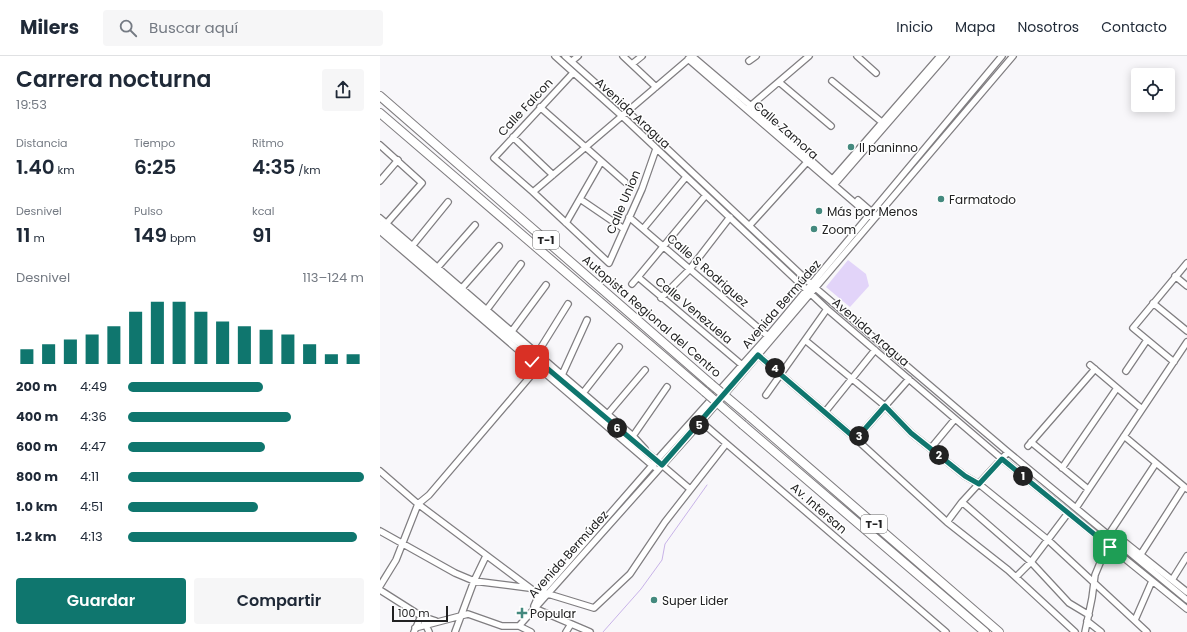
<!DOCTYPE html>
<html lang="es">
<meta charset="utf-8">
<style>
body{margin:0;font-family:Poppins,sans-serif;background:#f6f6f7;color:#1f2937;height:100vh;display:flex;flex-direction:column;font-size:15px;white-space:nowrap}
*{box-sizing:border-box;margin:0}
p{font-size:13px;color:#747a83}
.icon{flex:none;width:22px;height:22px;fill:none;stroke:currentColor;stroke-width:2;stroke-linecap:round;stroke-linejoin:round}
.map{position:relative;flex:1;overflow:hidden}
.drawer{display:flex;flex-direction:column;background:#fff;width:380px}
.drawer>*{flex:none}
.fabs{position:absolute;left:751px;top:12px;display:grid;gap:8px}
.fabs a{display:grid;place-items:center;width:44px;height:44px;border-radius:4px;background:#fff;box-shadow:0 2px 10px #0003;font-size:20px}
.scale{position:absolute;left:12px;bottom:10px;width:56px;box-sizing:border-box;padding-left:4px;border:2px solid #212122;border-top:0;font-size:11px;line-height:14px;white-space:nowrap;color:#212122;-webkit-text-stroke:3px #fff;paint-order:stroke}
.pin{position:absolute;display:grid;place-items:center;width:34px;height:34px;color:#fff;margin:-17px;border-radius:8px;box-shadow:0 2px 6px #0006}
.km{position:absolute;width:20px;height:20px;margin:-10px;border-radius:50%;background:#222;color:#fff;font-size:11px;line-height:20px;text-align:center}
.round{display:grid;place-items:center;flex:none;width:42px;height:42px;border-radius:4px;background:#f6f6f7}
.summary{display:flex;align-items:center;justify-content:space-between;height:68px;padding:0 16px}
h1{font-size:22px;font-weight:600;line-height:30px}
.stats{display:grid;grid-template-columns:repeat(3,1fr);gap:6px;height:68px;padding:4px 16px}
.stats div{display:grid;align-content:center}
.stats b{font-size:20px;font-weight:600}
.stats small{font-size:11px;font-weight:400}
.stats p{font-size:11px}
.chart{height:112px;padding:8px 16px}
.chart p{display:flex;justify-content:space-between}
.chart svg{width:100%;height:72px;margin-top:4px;stroke:#0f766e;stroke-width:6}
.primary-button{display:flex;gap:8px;margin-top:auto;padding:8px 16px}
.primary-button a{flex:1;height:46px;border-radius:4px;background:#0f766e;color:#fff;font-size:16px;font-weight:600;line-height:46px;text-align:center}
.primary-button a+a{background:#f6f6f7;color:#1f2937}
ul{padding:0 16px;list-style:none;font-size:13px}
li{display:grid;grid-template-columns:64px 48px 1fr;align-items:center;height:30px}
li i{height:10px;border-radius:5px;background:#0f766e}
header{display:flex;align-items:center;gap:24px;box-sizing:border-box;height:56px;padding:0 20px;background:#fff;border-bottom:1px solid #e0e1e3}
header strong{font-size:19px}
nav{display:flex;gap:22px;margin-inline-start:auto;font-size:14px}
.search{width:280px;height:36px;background:#f6f6f7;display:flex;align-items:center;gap:10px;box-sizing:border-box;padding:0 14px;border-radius:4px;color:#747a83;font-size:15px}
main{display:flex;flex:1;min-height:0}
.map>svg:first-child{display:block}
</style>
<header>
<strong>Milers</strong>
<div class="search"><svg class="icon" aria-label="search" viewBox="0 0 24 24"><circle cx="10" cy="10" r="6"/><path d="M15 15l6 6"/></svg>Buscar aquí</div>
<nav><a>Inicio</a><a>Mapa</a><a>Nosotros</a><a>Contacto</a></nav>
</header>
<main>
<section class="drawer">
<div class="summary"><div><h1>Carrera nocturna</h1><p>19:53</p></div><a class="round"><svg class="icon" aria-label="share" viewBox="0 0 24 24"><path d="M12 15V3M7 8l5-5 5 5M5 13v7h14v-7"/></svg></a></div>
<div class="stats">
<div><p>Distancia</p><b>1.40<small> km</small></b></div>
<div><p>Tiempo</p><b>6:25</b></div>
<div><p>Ritmo</p><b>4:35<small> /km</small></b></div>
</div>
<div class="stats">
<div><p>Desnivel</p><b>11<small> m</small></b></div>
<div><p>Pulso</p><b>149<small> bpm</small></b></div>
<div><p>kcal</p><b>91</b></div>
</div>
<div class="chart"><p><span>Desnivel</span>113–124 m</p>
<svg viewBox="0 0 160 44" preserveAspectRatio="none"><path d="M5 44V35M15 44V32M25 44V29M35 44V26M45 44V21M55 44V12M65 44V6M75 44V6M85 44V12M95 44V18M105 44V21M115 44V23M125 44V26M135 44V32M145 44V38M155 44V38"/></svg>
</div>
<ul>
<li><b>200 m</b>4:49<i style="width:57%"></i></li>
<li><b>400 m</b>4:36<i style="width:69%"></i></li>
<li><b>600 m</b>4:47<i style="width:58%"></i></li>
<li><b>800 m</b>4:11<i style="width:100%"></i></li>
<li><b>1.0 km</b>4:51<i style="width:55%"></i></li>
<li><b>1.2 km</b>4:13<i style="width:97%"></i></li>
</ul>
<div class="primary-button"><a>Guardar</a><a>Compartir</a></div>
</section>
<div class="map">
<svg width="807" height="576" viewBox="0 0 807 576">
<rect width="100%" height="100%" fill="#f8f7fa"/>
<path fill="#e2d4f9" d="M468,204L486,218L489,230L470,251L446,231Z"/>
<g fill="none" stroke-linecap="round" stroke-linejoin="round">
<path stroke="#c8b3e8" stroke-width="1" d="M223,576L261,533L282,504L285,488L327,429"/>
<g stroke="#807e81" stroke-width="8">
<path id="minor" d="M175,0L242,60L447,253L622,403L807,553
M185,0L247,55L432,229L628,396L807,544
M243,0L276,31
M312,0L371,50L453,124
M477,0L496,17
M308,3L490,160
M192,5L198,0
M369,5L376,0
M252,8L262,0
M193,17L114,102L153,136L229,207L262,133L276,93
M452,25L504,68
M399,26L451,70
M160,51L245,126
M368,52L429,0
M133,81L173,119
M0,89L42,127L6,168
M0,125L18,104
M451,125L560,0
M454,129L566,0
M153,136L310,2
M200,143L244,173
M478,144L493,157
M249,161L390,282
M0,162L253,380L265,393
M186,167L221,106
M0,169L310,433
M369,170L428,105
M263,173L306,121
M0,175L274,411
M33,189L68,146
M58,211L95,169
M795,220L807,230
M258,221L326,139
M252,228L258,221L362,309
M82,232L119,190
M281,242L310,213L350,161
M773,247L807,275
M105,256L141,208
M132,275L166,229
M425,284L505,350L531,377L585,420L599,428L668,484L767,576
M378,299L476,383L567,466L628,514L695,576
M155,301L188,248
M794,306L753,272L807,207
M160,309L49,439L38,448L162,541
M710,309L762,353
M746,315L767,284
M182,319L207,264
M203,337L239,291
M386,339L447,253
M445,356L495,294
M226,360L265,314
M319,364L566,576
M253,380L287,331
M744,380L807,433
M476,383L529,323
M651,386L708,433
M648,390L715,313
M551,392L575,363
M776,407L731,475L807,536
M682,412L737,332
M0,415L38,448L16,504L0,530
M582,446L651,506L689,547L709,559
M696,452L807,286
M567,466L582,446L628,396
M0,475L75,517L94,525L149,532
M761,498L804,431
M636,521L651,506L688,457
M792,524L807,500
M0,534L41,560L56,565
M165,537L214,552L250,518L285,466L346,388
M154,550L159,539L276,405L388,280L622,0
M154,552L210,576
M755,564L772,525
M44,565L49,576
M707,565L721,576
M139,570L151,576
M35,572L88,558L122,570H139L321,366L633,0
M34,576L41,560
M75,576L94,525L106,500
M186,576L191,568
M705,576L712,542L715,519L720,507L730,491"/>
</g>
<g stroke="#807e81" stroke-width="10">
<path id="highway" d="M0,40L331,328
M0,57L325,336
M369,360L619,576
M363,369L605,576"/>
</g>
<use href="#minor" stroke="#fff" stroke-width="5.5"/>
<use href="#highway" stroke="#fff" stroke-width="8"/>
<g stroke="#807e81" stroke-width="10" stroke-linecap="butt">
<path id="highway-bridge" d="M331,328L369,360
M325,336L363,369"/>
</g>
<use href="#highway-bridge" stroke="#fff" stroke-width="8"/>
</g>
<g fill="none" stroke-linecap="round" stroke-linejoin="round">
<g stroke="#fff" stroke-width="8">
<path id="route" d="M152,306L158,312L162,308L282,409L378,299L476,383L505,350L531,377L585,420L599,428L622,403L730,491"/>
</g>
<use href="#route" stroke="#0f766e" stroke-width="5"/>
</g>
<g fill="#44897e" stroke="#fff" stroke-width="1.5">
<circle cx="471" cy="91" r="4"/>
<circle cx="561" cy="143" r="4"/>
<circle cx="439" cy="155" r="4"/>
<circle cx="434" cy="173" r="4"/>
<circle cx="274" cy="544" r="4"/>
<path d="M140 551h4v4h4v4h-4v4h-4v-4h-4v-4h4z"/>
</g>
<g text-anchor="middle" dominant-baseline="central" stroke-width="3" stroke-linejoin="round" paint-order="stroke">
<g fill="#fff" stroke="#646464" stroke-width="1">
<rect x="153" y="175" width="26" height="18" rx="3"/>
<rect x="481" y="459" width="26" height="18" rx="3"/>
</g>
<g font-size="11" font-weight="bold" fill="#212122">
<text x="166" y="184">T-1</text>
<text x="494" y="468">T-1</text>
</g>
<g font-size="12" fill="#212122" stroke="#fff">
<text transform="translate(145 51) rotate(-47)">Calle Falcon</text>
<text transform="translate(253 57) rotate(43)">Avenida Aragua</text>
<text transform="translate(406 74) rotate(41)">Calle Zamora</text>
<text transform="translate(243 146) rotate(-67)">Calle Union</text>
<text transform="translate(328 214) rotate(41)">Calle S Rodriguez</text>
<text transform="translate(401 248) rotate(-49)">Avenida Bermúdez</text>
<text transform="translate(314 254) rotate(40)">Calle Venezuela</text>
<text transform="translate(272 260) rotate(41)">Autopista Regional del Centro</text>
<text transform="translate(491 276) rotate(41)">Avenida Aragua</text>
<text transform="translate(439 452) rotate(41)">Av. Intersan</text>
<text transform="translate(188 498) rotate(-48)">Avenida Bermúdez</text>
</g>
<g font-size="12" fill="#212122" stroke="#fff" text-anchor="start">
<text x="479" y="91">Il paninno</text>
<text x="569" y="143">Farmatodo</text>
<text x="447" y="155">Más por Menos</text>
<text x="442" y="173">Zoom</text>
<text x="282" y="544">Super Lider</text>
<text x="150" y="557">Popular</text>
</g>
</g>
</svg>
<div class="fabs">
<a><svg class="icon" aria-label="locate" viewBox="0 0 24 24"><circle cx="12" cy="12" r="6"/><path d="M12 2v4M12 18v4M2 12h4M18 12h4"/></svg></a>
</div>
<div class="scale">100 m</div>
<div class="pin" style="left:730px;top:491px;background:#1e9e55"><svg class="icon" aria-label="arrive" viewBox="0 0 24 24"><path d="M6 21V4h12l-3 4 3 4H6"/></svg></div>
<div class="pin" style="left:152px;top:306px;background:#d93025"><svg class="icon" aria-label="check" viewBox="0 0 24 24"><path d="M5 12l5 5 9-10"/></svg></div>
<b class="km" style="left:643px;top:420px">1</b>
<b class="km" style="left:559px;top:399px">2</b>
<b class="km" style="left:479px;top:380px">3</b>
<b class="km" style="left:395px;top:312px">4</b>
<b class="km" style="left:319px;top:369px">5</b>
<b class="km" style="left:237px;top:372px">6</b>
</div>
</main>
